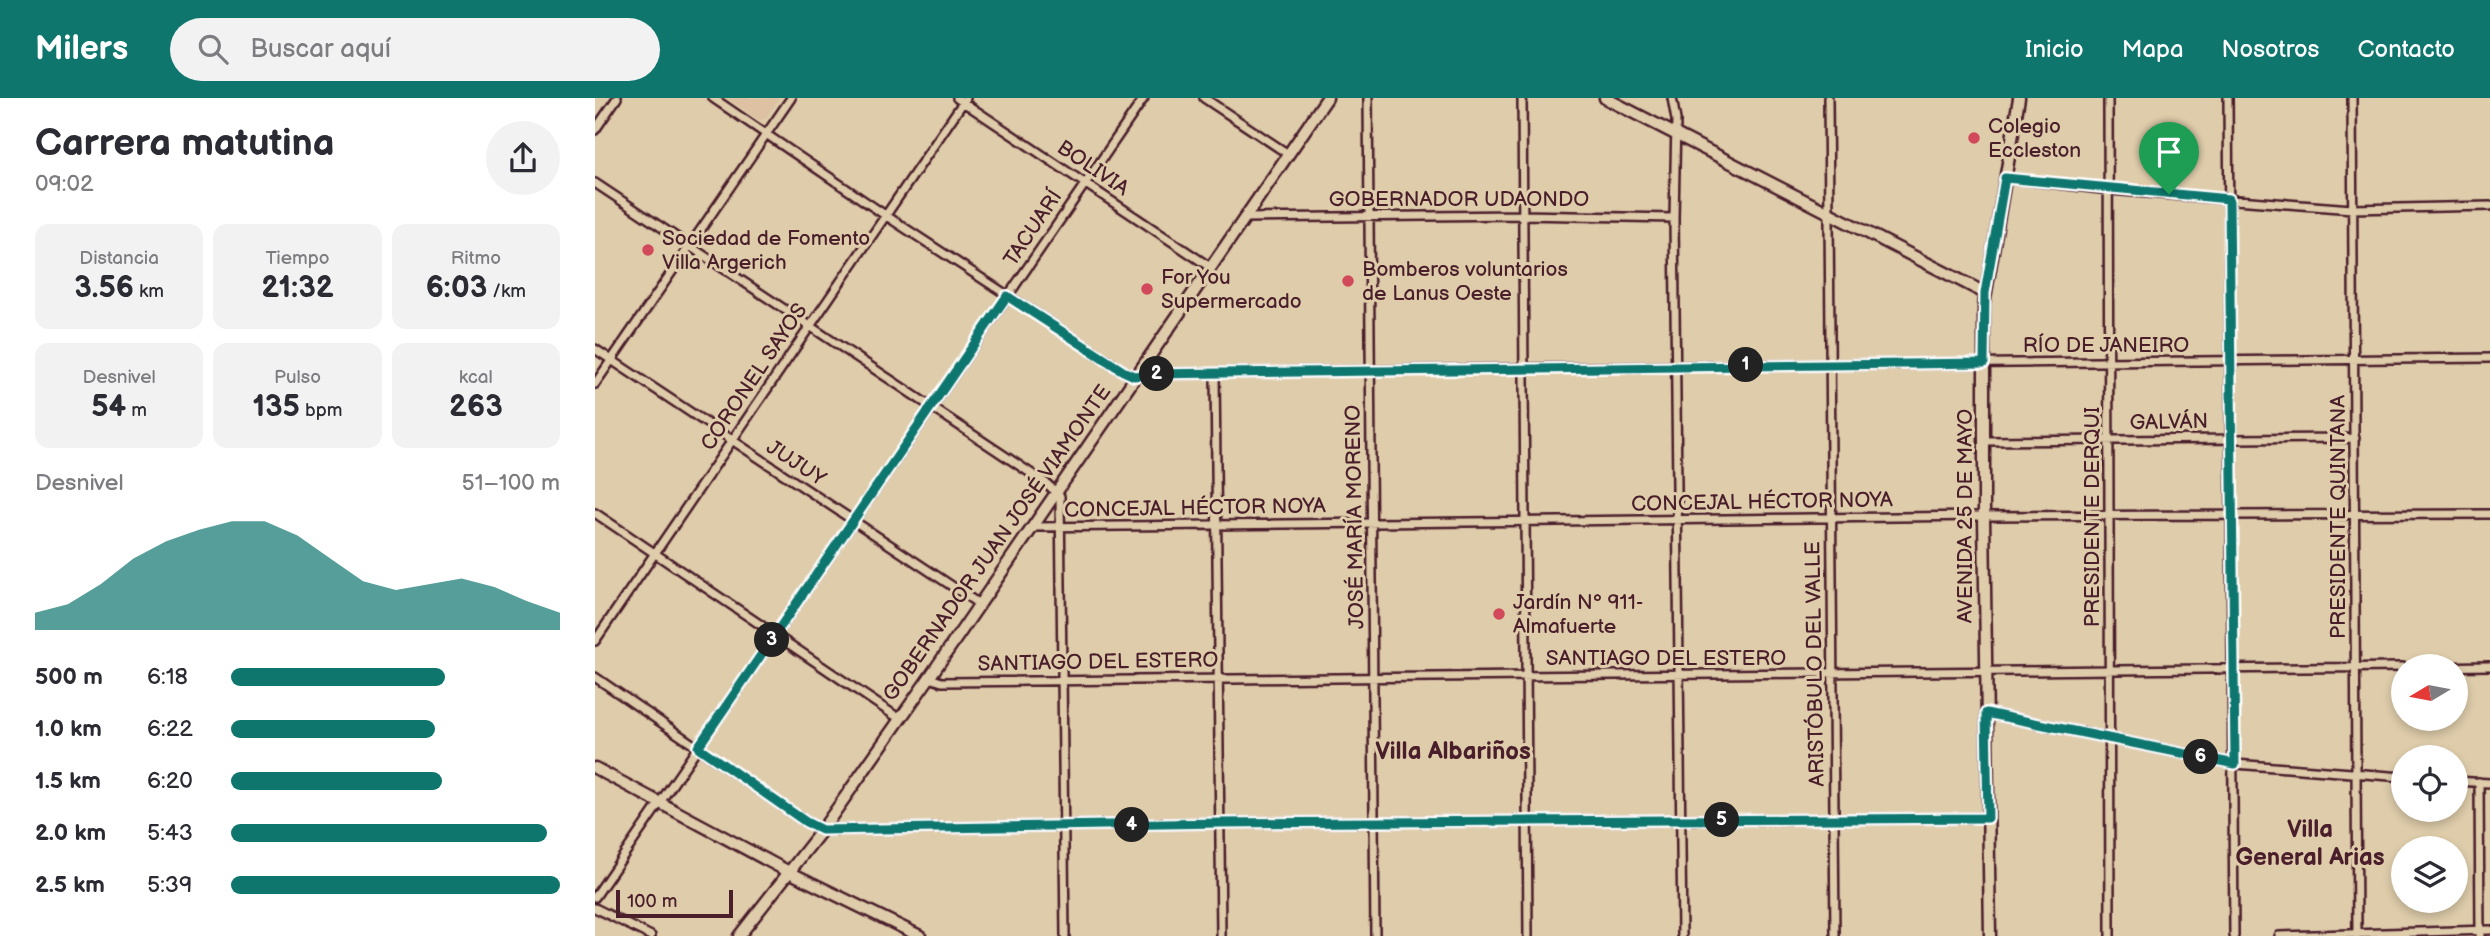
<!DOCTYPE html>
<html lang="es">
<meta charset="utf-8">
<style>
body{margin:0;font-family:"Balsamiq Sans",sans-serif;background:#f2f2f3;color:#2b2b33;height:100vh;display:flex;flex-direction:column;font-size:26px;white-space:nowrap}
*{box-sizing:border-box;margin:0}
p{font-size:23px;color:#7c7c81}
.icon{flex:none;width:38px;height:38px;fill:none;stroke:currentColor;stroke-width:2;stroke-linecap:round;stroke-linejoin:round}
.map{position:relative;flex:1;overflow:hidden}
.details{display:flex;flex-direction:column;background:#fff;width:595px}
.details>*{flex:none}
.needle{width:46px;rotate:260deg}
.controls{position:absolute;left:1796px;top:556px;display:grid;gap:14px}
.controls a{display:grid;place-items:center;width:77px;height:77px;border-radius:50%;background:#fff;box-shadow:0 4px 10px #0003;font-size:35px}
.scale{position:absolute;left:21px;bottom:18px;width:117px;box-sizing:border-box;padding-left:7px;border:4px solid #4a1f2b;border-top:0;font-size:19px;line-height:24px;white-space:nowrap;color:#4a1f2b;-webkit-text-stroke:5px #deccaa;paint-order:stroke}
.pin{position:absolute;display:grid;place-items:center;width:60px;height:60px;color:#fff;margin:-72px -30px;border-radius:50% 50% 50% 0;rotate:-45deg;box-shadow:0 0 7px #0007}
.pin .icon{rotate:45deg}
.km{position:absolute;width:35px;height:35px;margin:-18px;border-radius:50%;background:#222;color:#fff;font-size:19px;line-height:35px;text-align:center}
.round{display:grid;place-items:center;flex:none;width:74px;height:74px;border-radius:37px;background:#f2f2f3}
.head{display:flex;align-items:center;justify-content:space-between;height:119px;padding:0 35px}
h1{font-size:38px;font-weight:800;line-height:52px}
.figures{display:grid;grid-template-columns:repeat(3,1fr);gap:10px;height:119px;padding:7px 35px}
.figures div{display:grid;align-content:center;border-radius:14px;background:#f2f2f3;text-align:center}
.figures b{font-size:30px;font-weight:800}
.figures small{font-size:19px;font-weight:400}
.figures p{font-size:19px}
.chart{height:196px;padding:14px 35px}
.chart p{display:flex;justify-content:space-between}
.chart svg{width:100%;height:126px;margin-top:7px;fill:#0f766e;opacity:.7}
ul{padding:0 35px;list-style:none;font-size:23px}
li{display:grid;grid-template-columns:112px 84px 1fr;align-items:center;height:52px}
li i{height:18px;border-radius:9px;background:#0f766e}
header{display:flex;align-items:center;gap:42px;box-sizing:border-box;height:98px;padding:0 35px;background:#0f766e;color:#fff}
header strong{font-size:33px}
nav{display:flex;gap:38px;margin-inline-start:auto;font-size:24px}
.search{width:490px;height:63px;background:#f2f2f3;display:flex;align-items:center;gap:18px;box-sizing:border-box;padding:0 24px;border-radius:38px;color:#7c7c81;font-size:26px}
main{display:flex;flex:1;min-height:0}
.map>svg:first-child{display:block}
</style>
<header>
<strong>Milers</strong>
<div class="search"><svg class="icon" aria-label="search" viewBox="0 0 24 24"><circle cx="10" cy="10" r="6"/><path d="M15 15l6 6"/></svg>Buscar aquí</div>
<nav><a>Inicio</a><a>Mapa</a><a>Nosotros</a><a>Contacto</a></nav>
</header>
<main>
<section class="details">
<div class="head"><div><h1>Carrera matutina</h1><p>09:02</p></div><a class="round"><svg class="icon" aria-label="share" viewBox="0 0 24 24"><path d="M12 15V3M7 8l5-5 5 5M5 13v7h14v-7"/></svg></a></div>
<div class="figures">
<div><p>Distancia</p><b>3.56<small> km</small></b></div>
<div><p>Tiempo</p><b>21:32</b></div>
<div><p>Ritmo</p><b>6:03<small> /km</small></b></div>
</div>
<div class="figures">
<div><p>Desnivel</p><b>54<small> m</small></b></div>
<div><p>Pulso</p><b>135<small> bpm</small></b></div>
<div><p>kcal</p><b>263</b></div>
</div>
<div class="chart"><p><span>Desnivel</span>51–100 m</p>
<svg viewBox="0 0 160 44" preserveAspectRatio="none"><path d="M0 44V38L10 35L20 28L30 19L40 13L50 9L60 6L70 6L80 11L90 19L100 27L110 30L120 28L130 26L140 29L150 34L160 38V44z"/></svg>
</div>
<ul>
<li><b>500 m</b>6:18<i style="width:65%"></i></li>
<li><b>1.0 km</b>6:22<i style="width:62%"></i></li>
<li><b>1.5 km</b>6:20<i style="width:64%"></i></li>
<li><b>2.0 km</b>5:43<i style="width:96%"></i></li>
<li><b>2.5 km</b>5:39<i style="width:100%"></i></li>
</ul>
</section>
<div class="map">
<svg width="1895" height="838" viewBox="0 0 1895 838">
<rect width="100%" height="100%" fill="#deccaa"/>
<filter id="ink" filterUnits="userSpaceOnUse"><feTurbulence type="fractalNoise" baseFrequency=".0143" numOctaves="2"/><feDisplacementMap in="SourceGraphic" scale="14" xChannelSelector="R" yChannelSelector="G"/><feConvolveMatrix kernelMatrix="1 2 1 2 8 2 1 2 1" color-interpolation-filters="sRGB"/></filter>
<g filter="url(#ink)">
<path fill="#ddc1a2" d="M132,0H184L170,21L164,22Z"/>
<g fill="none" stroke-linecap="round" stroke-linejoin="round">
<g stroke="#4a1f2b" stroke-width="12">
<path id="street" d="M118,0L290,117L528,273L539,278L555,276L928,270L1895,260
M362,0L615,169
M609,0L693,56
M773,0L780,838
M927,0L933,838
M1077,0L1081,22L1079,120L1087,838
M1233,0L1240,838
M1513,0L1515,838
M1633,0L1639,838
M1757,0L1762,838
M0,32L22,0
M1410,80L1514,92L1757,111L1895,108
M0,85L452,386L465,398L470,838
M650,120L927,117L1079,120
M0,251L384,506
M620,275L626,838
M0,286L196,0
M1389,343L1760,340
M0,415L305,621
M439,429L1389,418L1895,416
M0,543L371,0
M1831,569L1895,568
M0,579L211,724L227,732L626,725L1393,720
M334,580L347,584L1808,569
M1391,615L1640,666L1808,679
M1860,683L1895,685
M1884,684L1885,838
M0,799L549,0
M0,810L56,838
M1684,838L1895,832"/>
</g>
<g stroke="#4a1f2b" stroke-width="15">
<path id="secondary" d="M1010,0L1390,195
M0,670L194,774L325,838
M144,838L227,732L334,580L732,0
M1395,838L1389,418V206L1424,0"/>
</g>
<use href="#street" stroke="#deccaa" stroke-width="7"/>
<use href="#secondary" stroke="#deccaa" stroke-width="10"/>
</g>
</g>
<g fill="none" stroke-linecap="round" stroke-linejoin="round" filter="url(#ink)">
<g stroke="#fff" stroke-width="14">
<path id="route" d="M1410,80L1634,101L1640,666L1391,615L1393,720L626,725L227,732L211,724L103,649L412,198L528,273L539,278L555,276L1389,265L1390,195Z"/>
</g>
<use href="#route" stroke="#0f766e" stroke-width="9"/>
</g>
<g fill="#d1495b" stroke="#deccaa" stroke-width="2.5">
<circle cx="1379" cy="40" r="7"/>
<circle cx="53" cy="152" r="7"/>
<circle cx="753" cy="183" r="7"/>
<circle cx="552" cy="191" r="7"/>
<circle cx="904" cy="516" r="7"/>
</g>
<g text-anchor="middle" dominant-baseline="central" stroke-width="6" stroke-linejoin="round" paint-order="stroke">
<g font-size="21" fill="#4a1f2b" stroke="#deccaa" text-anchor="start">
<text x="1393" y="28">Colegio<tspan x="1393" dy="24">Eccleston</tspan></text>
<text x="67" y="140">Sociedad de Fomento<tspan x="67" dy="24">Villa Argerich</tspan></text>
<text x="767" y="171">Bomberos voluntarios<tspan x="767" dy="24">de Lanus Oeste</tspan></text>
<text x="566" y="179">For You<tspan x="566" dy="24">Supermercado</tspan></text>
<text x="918" y="504">Jardín Nº 911-<tspan x="918" dy="24">Almafuerte</tspan></text>
</g>
<g font-size="21" fill="#4a1f2b" stroke="#deccaa">
<text transform="translate(498 70) rotate(34)">BOLIVIA</text>
<text x="864" y="101">GOBERNADOR UDAONDO</text>
<text transform="translate(438 130) rotate(-56)">TACUARÍ</text>
<text x="1511" y="247">RÍO DE JANEIRO</text>
<text transform="translate(159 279) rotate(-56)">CORONEL SAYOS</text>
<text transform="translate(1574 324) rotate(-1)">GALVÁN</text>
<text transform="translate(201 365) rotate(33)">JUJUY</text>
<text transform="translate(1167 404) rotate(-1)">CONCEJAL HÉCTOR NOYA</text>
<text transform="translate(600 410) rotate(-1)">CONCEJAL HÉCTOR NOYA</text>
<text transform="translate(1370 418) rotate(-90)">AVENIDA 25 DE MAYO</text>
<text transform="translate(760 419) rotate(-91)">JOSÉ MARÍA MORENO</text>
<text transform="translate(1497 419) rotate(-90)">PRESIDENTE DERQUI</text>
<text transform="translate(1743 419) rotate(-90)">PRESIDENTE QUINTANA</text>
<text transform="translate(402 445) rotate(-55)">GOBERNADOR JUAN JOSÉ VIAMONTE</text>
<text x="1071" y="560">SANTIAGO DEL ESTERO</text>
<text transform="translate(503 564) rotate(-1)">SANTIAGO DEL ESTERO</text>
<text transform="translate(1220 566) rotate(-91)">ARISTÓBULO DEL VALLE</text>
</g>
<g font-size="24" font-weight="bold" fill="#4a1f2b" stroke="#deccaa">
<text x="858" y="653">Villa Albariños</text>
<text x="1715" y="731">Villa<tspan x="1715" dy="28">General Arias</tspan></text>
</g>
</g>
</svg>
<div class="controls">
<a><svg class="needle" viewBox="-14 -14 28 28"><path d="M0-13l5 13h-10z" fill="#e53935"/><path d="M0 13l5-13h-10z" fill="#7c7c81"/></svg></a>
<a><svg class="icon" aria-label="locate" viewBox="0 0 24 24"><circle cx="12" cy="12" r="6"/><path d="M12 2v4M12 18v4M2 12h4M18 12h4"/></svg></a>
<a><svg class="icon" aria-label="layers" viewBox="0 0 24 24"><path d="M12 4l9 5-9 5-9-5zM3 14l9 5 9-5"/></svg></a>
</div>
<div class="scale">100 m</div>
<div class="pin" style="left:1574px;top:96px;background:#1e9e55"><svg class="icon" aria-label="arrive" viewBox="0 0 24 24"><path d="M6 21V4h12l-3 4 3 4H6"/></svg></div>
<b class="km" style="left:1151px;top:267px">1</b>
<b class="km" style="left:562px;top:276px">2</b>
<b class="km" style="left:177px;top:542px">3</b>
<b class="km" style="left:537px;top:727px">4</b>
<b class="km" style="left:1127px;top:722px">5</b>
<b class="km" style="left:1606px;top:659px">6</b>
</div>
</main>
